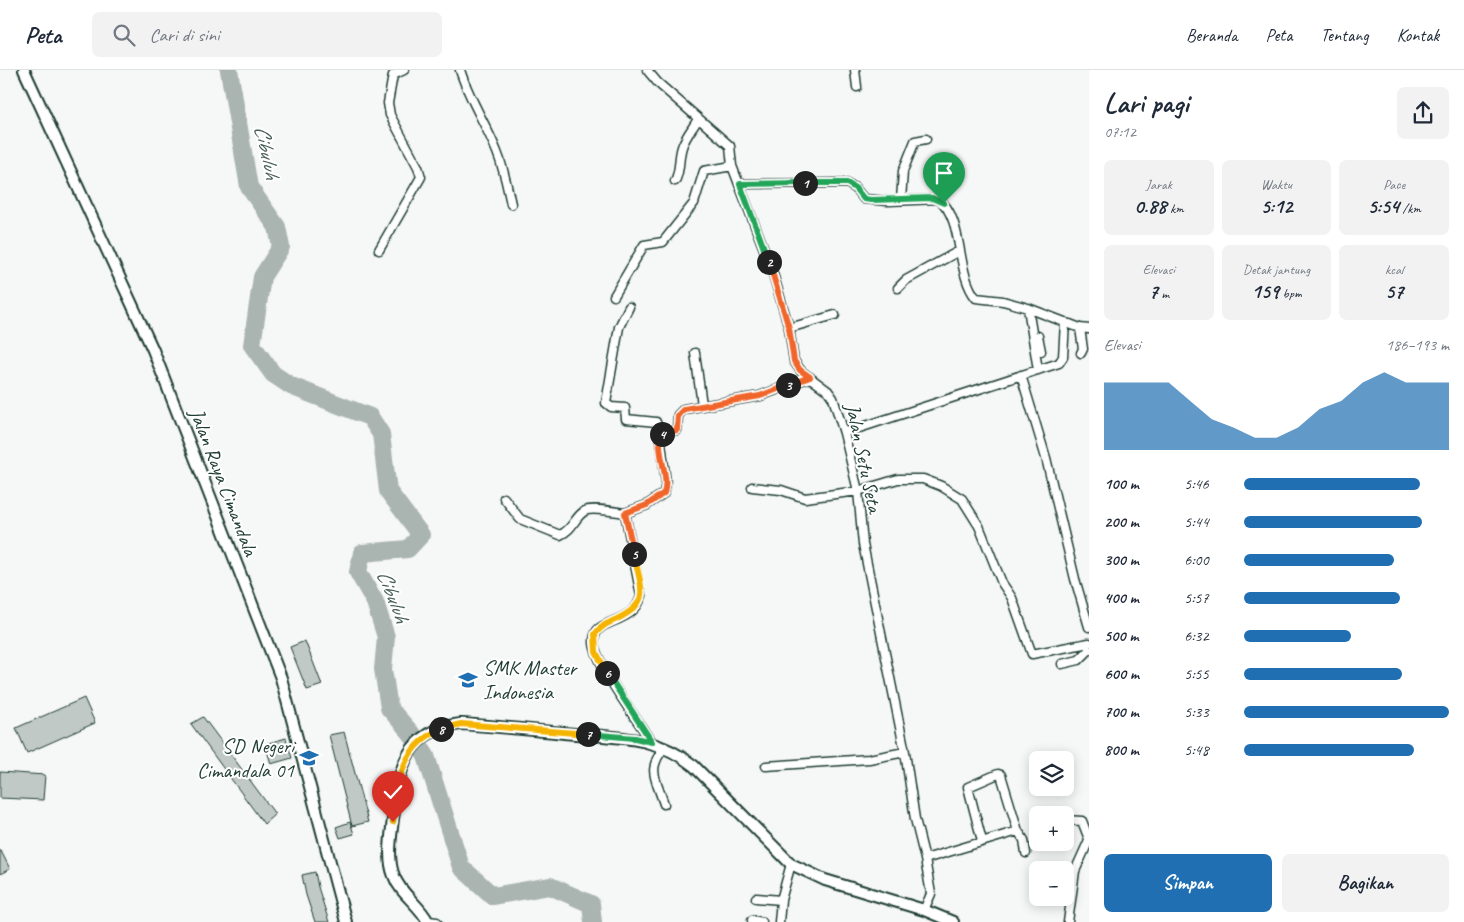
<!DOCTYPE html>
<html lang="id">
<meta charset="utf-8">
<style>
body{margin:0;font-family:Caveat,sans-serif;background:#f2f2f3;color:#1f2937;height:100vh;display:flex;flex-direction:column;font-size:19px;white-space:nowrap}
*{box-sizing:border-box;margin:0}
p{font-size:16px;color:#747a83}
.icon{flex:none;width:28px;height:28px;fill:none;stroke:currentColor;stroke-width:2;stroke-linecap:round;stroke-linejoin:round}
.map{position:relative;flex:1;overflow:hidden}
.sheet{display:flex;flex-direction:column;background:#fff;width:375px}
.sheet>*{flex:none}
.buttons{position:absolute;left:1029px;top:681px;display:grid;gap:10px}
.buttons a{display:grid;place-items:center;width:45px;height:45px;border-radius:8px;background:#fff;box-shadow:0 2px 12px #0003;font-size:25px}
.pin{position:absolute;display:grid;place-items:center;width:42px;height:42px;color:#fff;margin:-51px -21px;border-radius:50% 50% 50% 0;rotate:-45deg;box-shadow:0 0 5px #0007}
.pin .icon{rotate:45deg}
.km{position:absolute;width:25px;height:25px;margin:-12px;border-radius:50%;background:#222;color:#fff;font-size:14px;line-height:25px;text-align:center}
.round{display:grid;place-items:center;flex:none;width:52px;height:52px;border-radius:8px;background:#f2f2f3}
.overview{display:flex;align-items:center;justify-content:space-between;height:85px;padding:0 15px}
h1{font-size:28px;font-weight:800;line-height:38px}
.metrics{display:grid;grid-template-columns:repeat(3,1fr);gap:8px;height:85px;padding:5px 15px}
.metrics div{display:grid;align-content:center;border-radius:8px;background:#f2f2f3;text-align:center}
.metrics b{font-size:21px;font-weight:800}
.metrics small{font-size:14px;font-weight:400}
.metrics p{font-size:14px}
.chart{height:140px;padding:10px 15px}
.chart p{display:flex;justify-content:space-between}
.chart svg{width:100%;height:90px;margin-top:5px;fill:#1f6fb2;opacity:.7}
.action{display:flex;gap:10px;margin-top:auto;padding:10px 15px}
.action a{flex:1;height:58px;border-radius:8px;background:#1f6fb2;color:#fff;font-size:20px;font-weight:800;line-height:58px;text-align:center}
.action a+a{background:#f2f2f3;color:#1f2937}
ul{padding:0 15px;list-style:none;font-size:16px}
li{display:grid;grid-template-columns:80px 60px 1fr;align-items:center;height:38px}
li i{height:12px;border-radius:6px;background:#1f6fb2}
header{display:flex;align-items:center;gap:30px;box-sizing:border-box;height:70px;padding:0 25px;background:#fff;border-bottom:1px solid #e0e1e3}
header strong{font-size:24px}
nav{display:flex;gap:28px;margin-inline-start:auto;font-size:18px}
.search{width:350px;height:45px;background:#f2f2f3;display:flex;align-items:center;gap:12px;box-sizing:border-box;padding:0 18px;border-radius:8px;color:#747a83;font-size:19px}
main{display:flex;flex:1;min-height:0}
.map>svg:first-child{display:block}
</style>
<header>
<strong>Peta</strong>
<div class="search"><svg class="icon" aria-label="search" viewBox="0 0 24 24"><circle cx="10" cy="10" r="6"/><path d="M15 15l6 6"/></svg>Cari di sini</div>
<nav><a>Beranda</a><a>Peta</a><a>Tentang</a><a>Kontak</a></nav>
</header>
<main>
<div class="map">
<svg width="1089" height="852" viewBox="0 0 1089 852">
<rect width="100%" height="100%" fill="#f6f7f7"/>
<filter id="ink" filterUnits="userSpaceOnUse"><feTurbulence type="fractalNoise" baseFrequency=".02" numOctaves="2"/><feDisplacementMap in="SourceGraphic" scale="10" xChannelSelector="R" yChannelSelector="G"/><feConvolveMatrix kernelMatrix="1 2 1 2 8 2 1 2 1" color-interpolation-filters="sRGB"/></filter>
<g filter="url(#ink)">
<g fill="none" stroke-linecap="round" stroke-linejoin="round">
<path stroke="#aab5b1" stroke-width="18" d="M229,0L249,117L277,157L281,177L262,207L252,275L273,304L291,316L370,347L381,364L388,421L421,465L408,479L362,483L358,502L375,532L386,567L383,599L389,638L411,663L426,686L461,797L493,826L550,816L591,834L593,852"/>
</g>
<path fill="#c0c9c6" stroke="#1f3d34" d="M305,571L322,615L307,620L290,577Z
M84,628L95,653L27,683L16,658Z
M203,647L275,744L264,754L191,654Z
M344,662L368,752L352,756L329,665Z
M286,668L292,688L271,694L265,674Z
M0,702L45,705L43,730L0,728Z
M350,752L354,764L340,768L336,757Z
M0,779L10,799L0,804Z
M315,802L318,817L329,852H315L306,825L302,805Z"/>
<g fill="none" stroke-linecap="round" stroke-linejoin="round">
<g stroke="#1f3d34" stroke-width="11">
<path id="minor" d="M460,0C469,29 486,54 497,82C504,99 507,116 511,134
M647,0L658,13L730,76L732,96L772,200L789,258L794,291L801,301L828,321L833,328L844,363L858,421L863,474L905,682L915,749L925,789L931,824L924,840
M855,0L857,17
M675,111C681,99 678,89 682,77C685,67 693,58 698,49
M740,114L847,113L855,118L864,129L888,131L939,129C965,151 955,202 976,228L1003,231L1028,238L1080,258L1089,259
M901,130L903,101L915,71L926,69
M379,180L421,107L418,97L390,45L388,33L393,5L404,0
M898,218L906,210L959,181
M614,226L644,175L663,172L694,133L704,101L732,96
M629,237L619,257L606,333L611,337L625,338L626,349L656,352L660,364
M1028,238L1038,300
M789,258L835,245
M1080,258L1083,279L1081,283
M1038,266L1041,281
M695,283L702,335
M1021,305L1046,388L1075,509L1089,557
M844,363L1059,293L1063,287L1065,252
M752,417L781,420L805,428L858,421L898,409H923L941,416L962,429L979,456L1002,513L1012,528L1032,584L1089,573
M504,428L520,449L560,465C573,460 575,446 585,441C592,437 617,442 625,443
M1062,594L1079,590L1089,580
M652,672C639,653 594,592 594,572C594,565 597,559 603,556C618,548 637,545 641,526L625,443L647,435L664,423L666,413L660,364L677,360L678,345L684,339L760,326L810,307
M766,696L869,689L905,682
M664,734C656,709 646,699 665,677
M1065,750L1082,751L1089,769
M982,771L968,717L998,704L1001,705L1018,761
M925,789L1018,761L1024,770L1026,783
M756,828L781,830
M752,850L762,852
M428,851L437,852
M779,852L781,830L791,794
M1068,852L1075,801L1089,770"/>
</g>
<g stroke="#1f3d34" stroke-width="14">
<path id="tertiary" d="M24,0L153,280L281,608L346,852
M428,852C420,835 400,824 394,806C387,789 391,767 393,749C399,702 403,660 461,654C495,656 530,660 564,663C613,668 653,663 694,696L791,794L825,810L924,840L953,852"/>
</g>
<use href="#minor" stroke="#fff" stroke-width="8"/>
<use href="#tertiary" stroke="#fff" stroke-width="10"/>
</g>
</g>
<g fill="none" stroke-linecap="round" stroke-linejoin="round" filter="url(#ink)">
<g stroke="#fff" stroke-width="10">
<path id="split-1" d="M805,113H847L855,118L864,129L871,130L932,128L944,133"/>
</g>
<g stroke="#fff" stroke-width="10">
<path id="split-2" d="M769,192L740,114L805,113"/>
</g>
<g stroke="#fff" stroke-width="10">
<path id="split-3" d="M769,192L789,258L794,291L800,300L810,307L788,315"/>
</g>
<g stroke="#fff" stroke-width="10">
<path id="split-4" d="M662,364L677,360L678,345L684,339L760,326L788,315"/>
</g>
<g stroke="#fff" stroke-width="10">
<path id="split-5" d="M634,484L625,443L647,435L664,423C670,405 655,381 662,364"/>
</g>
<g stroke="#fff" stroke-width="10">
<path id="split-6" d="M607,603L596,582L595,564C601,556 608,553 617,549C653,532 640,517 634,484"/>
</g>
<g stroke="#fff" stroke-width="10">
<path id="split-7" d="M588,664L635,668L652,672L607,603"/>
</g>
<g stroke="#fff" stroke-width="10">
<path id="split-8" d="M441,659L461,654L588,664"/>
</g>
<g stroke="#fff" stroke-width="10">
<path id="split-9" d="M393,752C398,713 400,676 441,659"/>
</g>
<use href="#split-1" stroke="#22a559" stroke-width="6"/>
<use href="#split-2" stroke="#22a559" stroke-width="6"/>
<use href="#split-3" stroke="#f0652b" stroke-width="6"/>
<use href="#split-4" stroke="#f0652b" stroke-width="6"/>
<use href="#split-5" stroke="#f0652b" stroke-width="6"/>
<use href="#split-6" stroke="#f5b400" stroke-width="6"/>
<use href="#split-7" stroke="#22a559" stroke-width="6"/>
<use href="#split-8" stroke="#f5b400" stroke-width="6"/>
<use href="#split-9" stroke="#f5b400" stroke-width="6"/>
</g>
<defs>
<g id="school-bare" transform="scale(1.5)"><path d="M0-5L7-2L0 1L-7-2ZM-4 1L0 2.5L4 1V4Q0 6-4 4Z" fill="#1f6fb2" stroke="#fff" stroke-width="2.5" paint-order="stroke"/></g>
</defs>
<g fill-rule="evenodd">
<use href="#school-bare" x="468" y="610"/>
<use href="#school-bare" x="309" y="688"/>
</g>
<g text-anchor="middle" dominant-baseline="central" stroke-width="4" stroke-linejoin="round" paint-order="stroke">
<g font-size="21" fill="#1f3d34" stroke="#fff">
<text transform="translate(864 388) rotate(78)">Jalan Setu Seta</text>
<text transform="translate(224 412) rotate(69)">Jalan Raya Cimandala</text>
</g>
<g font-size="21" fill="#1f3d34" stroke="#fff" text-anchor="start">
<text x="483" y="598">SMK Master<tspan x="483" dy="24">Indonesia</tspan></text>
<text x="294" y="676" text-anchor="end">SD Negeri<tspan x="294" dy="24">Cimandala 01</tspan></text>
</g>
<g font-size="22" font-style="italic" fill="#49615a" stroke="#fff">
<text transform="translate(267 82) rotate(78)">Cibuluh</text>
<text transform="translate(393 526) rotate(69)">Cibuluh</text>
</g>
</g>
</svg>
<div class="buttons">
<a><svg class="icon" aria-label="layers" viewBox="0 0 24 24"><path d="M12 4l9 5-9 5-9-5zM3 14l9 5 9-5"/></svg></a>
<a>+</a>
<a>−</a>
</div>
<div class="pin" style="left:944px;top:133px;background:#1e9e55"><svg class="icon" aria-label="arrive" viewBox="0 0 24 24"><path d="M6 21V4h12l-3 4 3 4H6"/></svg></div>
<div class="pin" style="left:393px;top:752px;background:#d93025"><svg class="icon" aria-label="check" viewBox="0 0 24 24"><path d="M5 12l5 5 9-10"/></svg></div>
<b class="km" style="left:805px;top:113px">1</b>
<b class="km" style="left:769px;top:192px">2</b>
<b class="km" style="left:788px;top:315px">3</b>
<b class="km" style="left:662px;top:364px">4</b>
<b class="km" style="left:634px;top:484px">5</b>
<b class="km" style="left:607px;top:603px">6</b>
<b class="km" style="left:588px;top:664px">7</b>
<b class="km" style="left:441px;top:659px">8</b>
</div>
<section class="sheet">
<div class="overview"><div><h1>Lari pagi</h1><p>07:12</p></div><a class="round"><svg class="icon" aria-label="share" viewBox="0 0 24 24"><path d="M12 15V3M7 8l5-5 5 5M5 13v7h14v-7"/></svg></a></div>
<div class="metrics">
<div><p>Jarak</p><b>0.88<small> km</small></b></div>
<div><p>Waktu</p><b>5:12</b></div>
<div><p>Pace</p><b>5:54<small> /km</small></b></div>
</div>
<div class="metrics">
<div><p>Elevasi</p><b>7<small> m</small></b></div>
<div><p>Detak jantung</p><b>159<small> bpm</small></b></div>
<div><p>kcal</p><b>57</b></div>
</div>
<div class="chart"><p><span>Elevasi</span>186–193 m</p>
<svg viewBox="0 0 160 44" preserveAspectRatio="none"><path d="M0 44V11L10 11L20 11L30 11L40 20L50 29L60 33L70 38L80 38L90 33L100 24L110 20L120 11L130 6L140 11L150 11L160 11V44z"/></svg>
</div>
<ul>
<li><b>100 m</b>5:46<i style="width:86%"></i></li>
<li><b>200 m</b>5:44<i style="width:87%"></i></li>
<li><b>300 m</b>6:00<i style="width:73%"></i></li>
<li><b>400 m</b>5:57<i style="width:76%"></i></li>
<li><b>500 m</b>6:32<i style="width:52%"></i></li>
<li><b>600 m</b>5:55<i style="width:77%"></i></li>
<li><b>700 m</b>5:33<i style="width:100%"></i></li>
<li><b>800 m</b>5:48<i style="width:83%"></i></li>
</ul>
<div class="action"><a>Simpan</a><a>Bagikan</a></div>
</section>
</main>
